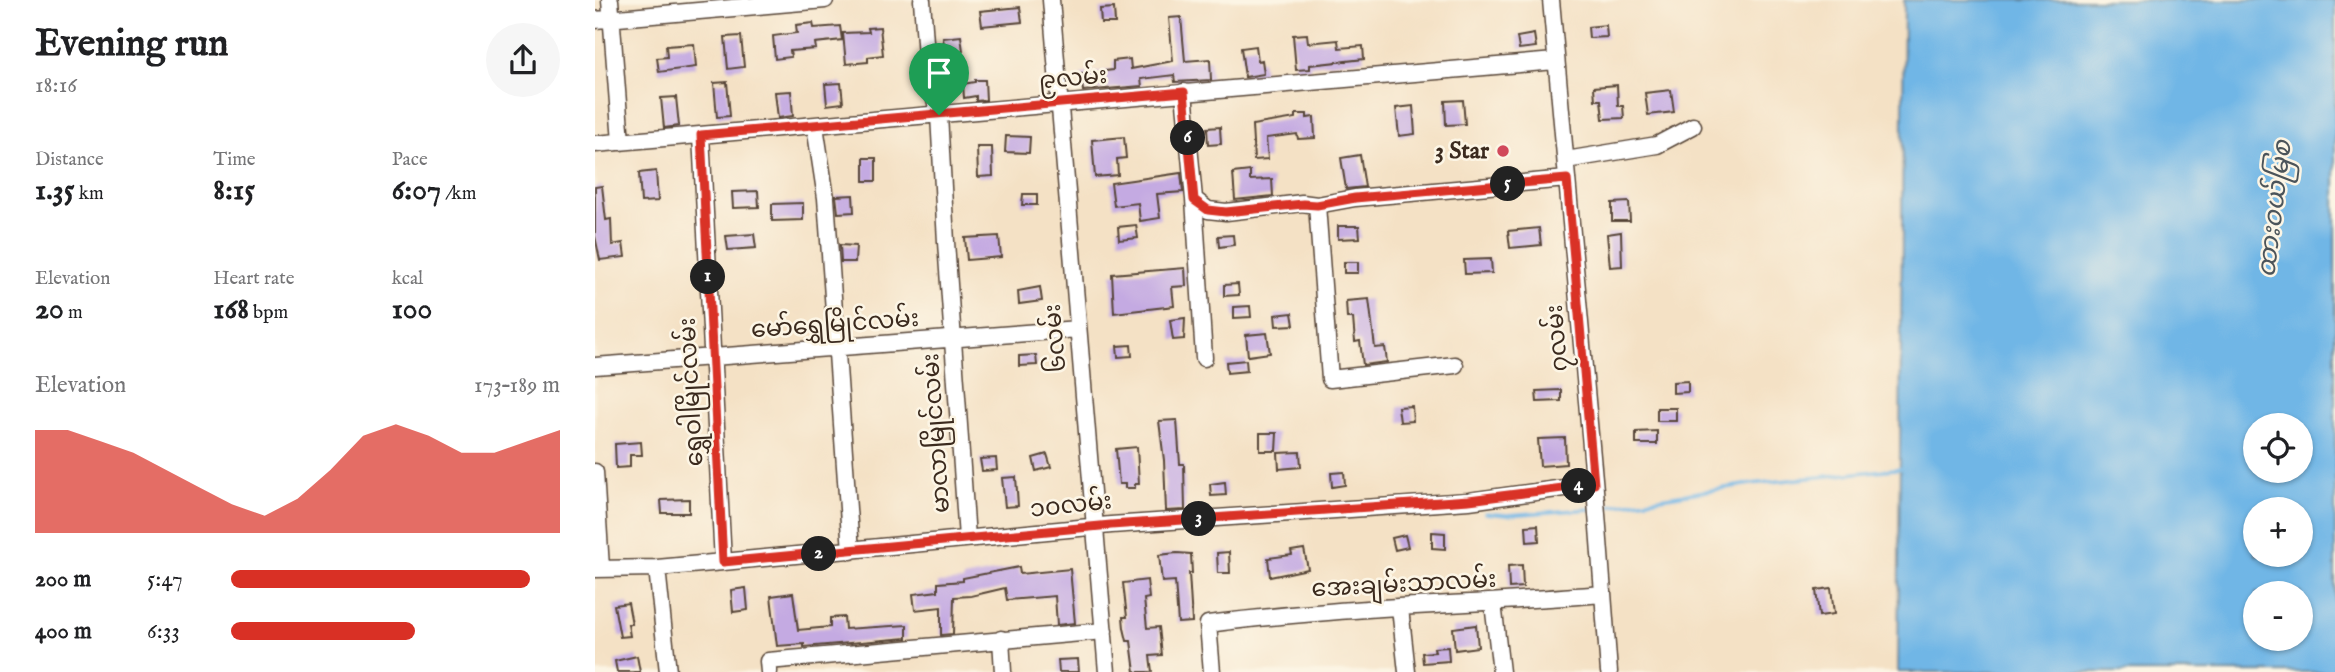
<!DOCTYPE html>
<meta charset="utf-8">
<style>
body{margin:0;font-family:"IM FELL English","Noto Sans Myanmar",serif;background:#f6f6f6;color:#202124;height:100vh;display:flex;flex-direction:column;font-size:26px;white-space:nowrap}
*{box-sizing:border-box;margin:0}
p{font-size:23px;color:#757577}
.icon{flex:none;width:38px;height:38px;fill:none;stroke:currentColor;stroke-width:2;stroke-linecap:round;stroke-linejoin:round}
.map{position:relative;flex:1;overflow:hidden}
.drawer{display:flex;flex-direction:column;background:#fff;width:595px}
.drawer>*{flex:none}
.buttons{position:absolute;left:1648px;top:413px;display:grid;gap:14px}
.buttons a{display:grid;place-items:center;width:70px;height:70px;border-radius:50%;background:#fff;box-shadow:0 2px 5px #0004;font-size:35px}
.pin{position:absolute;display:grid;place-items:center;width:60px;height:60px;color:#fff;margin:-72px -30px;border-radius:50% 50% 50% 0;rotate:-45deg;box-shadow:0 0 7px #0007}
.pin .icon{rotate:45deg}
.km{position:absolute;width:35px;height:35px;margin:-18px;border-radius:50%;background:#222;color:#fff;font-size:19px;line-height:35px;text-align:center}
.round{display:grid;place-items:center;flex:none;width:74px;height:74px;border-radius:37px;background:#f6f6f6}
.summary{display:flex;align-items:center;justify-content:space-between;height:119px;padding:0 35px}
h1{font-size:38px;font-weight:800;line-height:52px}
.stats{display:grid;grid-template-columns:repeat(3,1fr);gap:10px;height:119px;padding:7px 35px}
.stats div{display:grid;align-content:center}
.stats b{font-size:30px;font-weight:800}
.stats small{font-size:19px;font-weight:400}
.stats p{font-size:19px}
.chart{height:196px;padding:14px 35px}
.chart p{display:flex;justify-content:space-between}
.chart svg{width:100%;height:126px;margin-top:7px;fill:#d93025;opacity:.7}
ul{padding:0 35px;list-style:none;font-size:23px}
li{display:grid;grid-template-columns:112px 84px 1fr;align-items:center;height:52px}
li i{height:18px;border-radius:9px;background:#d93025}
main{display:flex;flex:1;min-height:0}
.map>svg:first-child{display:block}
</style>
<main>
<section class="drawer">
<div class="summary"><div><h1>Evening run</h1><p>18:16</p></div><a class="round"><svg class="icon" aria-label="share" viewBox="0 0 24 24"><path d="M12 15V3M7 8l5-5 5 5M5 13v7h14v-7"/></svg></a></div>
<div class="stats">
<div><p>Distance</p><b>1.35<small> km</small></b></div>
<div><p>Time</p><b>8:15</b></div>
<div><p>Pace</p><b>6:07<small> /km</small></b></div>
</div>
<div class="stats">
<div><p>Elevation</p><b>20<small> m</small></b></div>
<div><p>Heart rate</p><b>168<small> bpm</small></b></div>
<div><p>kcal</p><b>100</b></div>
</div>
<div class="chart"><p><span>Elevation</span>173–189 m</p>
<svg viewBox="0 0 160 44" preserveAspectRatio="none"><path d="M0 44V8L10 8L20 12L30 16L40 22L50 28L60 34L70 38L80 32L90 22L100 10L110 6L120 10L130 16L140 16L150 12L160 8V44z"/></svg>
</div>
<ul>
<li><b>200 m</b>5:47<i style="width:91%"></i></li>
<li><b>400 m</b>6:33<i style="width:56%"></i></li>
</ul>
</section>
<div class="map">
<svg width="1740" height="672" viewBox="0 0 1740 672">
<rect width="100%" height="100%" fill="#fcf5e5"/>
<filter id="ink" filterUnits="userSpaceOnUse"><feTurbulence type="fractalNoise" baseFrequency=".0143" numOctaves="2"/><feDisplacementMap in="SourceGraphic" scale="14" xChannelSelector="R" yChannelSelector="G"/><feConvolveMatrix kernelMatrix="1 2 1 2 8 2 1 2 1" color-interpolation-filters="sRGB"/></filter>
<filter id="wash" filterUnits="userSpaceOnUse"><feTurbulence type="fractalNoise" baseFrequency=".00686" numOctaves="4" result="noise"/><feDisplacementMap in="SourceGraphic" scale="28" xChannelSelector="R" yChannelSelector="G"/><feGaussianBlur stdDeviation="1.57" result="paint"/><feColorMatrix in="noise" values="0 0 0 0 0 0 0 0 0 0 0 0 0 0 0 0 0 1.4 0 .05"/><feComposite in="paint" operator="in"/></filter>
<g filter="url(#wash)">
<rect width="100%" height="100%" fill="#f4e1c5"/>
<path fill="#6fb6e6" stroke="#557082" stroke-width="2" fill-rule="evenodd" d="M1309,0H1740V672H1303ZM1661,425H1706V471H1661ZM1661,509H1706V555H1661ZM1661,593H1706V639H1661Z"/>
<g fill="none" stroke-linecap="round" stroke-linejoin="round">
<path stroke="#6fb6e6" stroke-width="3.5" d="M1007,507L1156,484L1309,468
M890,513L912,515L996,509"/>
</g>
<g id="blocks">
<path fill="#c4aae2" d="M425,7L427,22L387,26L385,11Z
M519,8L520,23H506L505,9Z
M586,17L590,61L615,59L616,80L580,82L579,75L546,79L547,86L488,91L486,74L518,70V61L535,59L536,69L578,61L574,18Z
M218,23L219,28L245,26L247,40L220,43L221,49L195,51L196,57L180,59L178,36L202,33L201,25Z
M1011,25L1012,37L994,38L993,27Z
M285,27L288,55L273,57V62L251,64L248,33L274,32L273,28Z
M712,34L713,43L743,40L744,48L768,46L769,59L715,65V69L701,70L698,35Z
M939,34L941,47L924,49L922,37Z
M146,36L149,67L133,69L130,37Z
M366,36L368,51L350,53L348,38Z
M99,44L101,67L64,72L62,58L72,57L71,46Z
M661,46L663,61L667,60L669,74L650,77L646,48Z
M380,80H390L391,100L381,101V96L369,98L368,84L380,82Z
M132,82L135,116L122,117L119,83Z
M246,83L248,103L232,105L230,84Z
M1022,85L1023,106H1028L1029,118L1008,119L1006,100H1000L999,87Z
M1076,90L1079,112L1053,115L1050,93Z
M196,91L198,116L183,118L180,92Z
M81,97L84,126L69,128L66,98Z
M868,100L870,124L851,125L850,101Z
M818,106L820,134L804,136L801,108Z
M701,114H712V118L719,117L720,138L703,139L702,134L671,138L673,159L659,160L657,125L701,118Z
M625,127L626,144L613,145L612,128Z
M411,136L435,137L434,153L410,152Z
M529,137L531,158L522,159L523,175L500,177L497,140Z
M382,147H397L398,176L383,177Z
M765,155L770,187L751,189L746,158Z
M269,158H281V181H269Z
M61,171L63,201L46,202L44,173Z
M655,171V180L677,179L678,196L640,200L638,173Z
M586,173L588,192L562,194L565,218L545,221L543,203L519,206L516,183Z
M7,186L11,220L16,219L17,245L28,243L30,257L5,260L0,236V187Z
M163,191L164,207L138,208L137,192Z
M428,194H442V205H427Z
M258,195L259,212L243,213L241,196Z
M1034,202L1035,221H1017V203Z
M208,203V220L177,221V204Z
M541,225L543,238L524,240L523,227Z
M743,226H764L765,238L743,239Z
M944,228L946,245L915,248L913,231Z
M1026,232L1027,266L1015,267L1012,234Z
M159,234L161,248L133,250L131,236Z
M638,235L639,245L624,247L623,236Z
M404,236L406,257L372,260L370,238Z
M245,245L261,246L260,262H246Z
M896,259L897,273L870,274L869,260Z
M749,262H763V273H749Z
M590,268L591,286L577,287L579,306L519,313L517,274Z
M643,284L644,295L629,296V285Z
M445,287L447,301L424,304L423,291Z
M774,299L780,348L790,347L792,362L768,365L765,341L760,342L758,318H752L751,301Z
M655,306L656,317L639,318V307Z
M697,313L699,325L681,326L680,315Z
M590,318L589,339L578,340L575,320Z
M672,333L675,353L653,356L651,335Z
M536,345L537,356L523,357L522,346Z
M441,355L442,365L424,366V356Z
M651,360L652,371L632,373L631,362Z
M1093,381V392L1078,393V382Z
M966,390V401L942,402L941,391Z
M817,406L818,421L805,422L803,407Z
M1062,408H1081V421H1062Z
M582,420L585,464H589L590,510L571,511L569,460L564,421Z
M1062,431V444H1041V432Z
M665,433H682L681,451H665Z
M970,438L971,464L945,466L943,439Z
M46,442L47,455H35V467L21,468L20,444Z
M542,447L544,484H540V488H530V484H524L521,449Z
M705,452L706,467L684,469L683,453Z
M452,454L456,467L441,471L438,458Z
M401,458L402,470L387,471L385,459Z
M749,472L750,485L737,487L736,473Z
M421,477L423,506L410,507L407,478Z
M630,482L631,495L616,496L615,484Z
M94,499V513H67L66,500Z
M943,525L944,541L932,542L931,526Z
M837,532L850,533V549L837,548Z
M810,535L813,547L800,550L797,538Z
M709,549L713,569L675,577L673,558L697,555L696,551Z
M634,552L635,573H623L622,553Z
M582,553L596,554L597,573H594L597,622L583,623L580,581L567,582L564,555Z
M927,565L928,587L914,588L913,566Z
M424,567L425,574L475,569L480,623L462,625L460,596L412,600L410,588L376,596L359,597L358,634L346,635V607L320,610L318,594L343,591V583L368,581V578Z
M552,580L554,598L549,599L552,628L564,627L567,655L555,656L557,672H540L536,641H532L529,628L528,617H532L528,583Z
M151,588L153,610L138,612L136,590Z
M1236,588L1239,614L1224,616L1221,590Z
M198,593L203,630L235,627V618L249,617L250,629L312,625V638L209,647V644L182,646L176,596Z
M33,603L37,624H33L35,636L25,637L19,605Z
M881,625L883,647L860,650L858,628Z
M853,647L854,661L828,663L827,653L840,652L839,648Z
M42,656L45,672H22L20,661Z
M483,659L484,672H464L463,660Z"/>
</g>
</g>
<g filter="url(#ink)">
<use href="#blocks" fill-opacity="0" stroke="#574537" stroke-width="2"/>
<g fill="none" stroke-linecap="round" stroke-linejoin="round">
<g stroke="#574537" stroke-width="19">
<path id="minor" d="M15,0L26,142
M327,0L332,70L344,115L351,242L372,538
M456,0L512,672
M956,0L1001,501L1014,672
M0,20L230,0
M589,92L599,199L609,358
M220,126L231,198L256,551
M106,135L128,562
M0,144L960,61
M971,160L1062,145L1098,126
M599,199L613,210L631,212L707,203L722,205L760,198L972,179
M722,205L735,379L860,365
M0,366L483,329
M0,472L6,568
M62,568L73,672
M0,569L62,568L128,562L516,525L874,501L999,484
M898,603L906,672
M805,608L812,672
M406,639L408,672
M174,672L173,661L509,631
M617,672L613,624C743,607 876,605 1007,594"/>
</g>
<use href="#minor" stroke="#fff" stroke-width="16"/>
</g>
</g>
<g fill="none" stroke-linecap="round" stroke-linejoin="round" filter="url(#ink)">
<g stroke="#fff" stroke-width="14">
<path id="route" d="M589,92L599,200L613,210L631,212L708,204L722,205L760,198L972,179L999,484L874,500L516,525L128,562L106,135Z"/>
</g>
<use href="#route" stroke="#d93025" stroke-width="9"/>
</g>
<circle fill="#d1495b" stroke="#fcf5e5" stroke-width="2.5" cx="908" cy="151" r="7"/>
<g text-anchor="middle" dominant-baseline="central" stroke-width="5" stroke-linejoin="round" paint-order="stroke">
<g font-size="24" fill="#3b2a1e" stroke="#fcf5e5">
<text transform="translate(478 79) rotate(-5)">၉လမ်း</text>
<text transform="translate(240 325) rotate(-4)">မော်ရွှေမြိုင်လမ်း</text>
<text transform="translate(461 338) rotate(-95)">၆လမ်း</text>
<text transform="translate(963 338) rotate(-95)">၇လမ်း</text>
<text transform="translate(97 392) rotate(-93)">ရွှေဝါမြိုင်လမ်း</text>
<text transform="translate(342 433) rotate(-94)">မာလာမြိုင်လမ်း</text>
<text transform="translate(476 506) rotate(-6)">၁၀လမ်း</text>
<text transform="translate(809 585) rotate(-3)">အေးချမ်းသာလမ်း</text>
</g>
<g font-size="24" font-weight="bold" fill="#3b2a1e" stroke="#fcf5e5" text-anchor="end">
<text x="894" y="151">3 Star</text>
</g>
<g font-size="26" font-style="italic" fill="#4b545a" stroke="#fcf5e5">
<text transform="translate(1680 209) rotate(-83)">ထားဝယ်မြစ</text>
</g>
</g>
</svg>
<div class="buttons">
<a><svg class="icon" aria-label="locate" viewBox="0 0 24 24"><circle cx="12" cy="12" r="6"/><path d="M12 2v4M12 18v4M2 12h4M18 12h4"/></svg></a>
<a>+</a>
<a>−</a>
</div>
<div class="pin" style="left:344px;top:115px;background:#1e9e55"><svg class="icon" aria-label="arrive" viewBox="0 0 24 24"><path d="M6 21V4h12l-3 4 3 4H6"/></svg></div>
<b class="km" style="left:113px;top:277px">1</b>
<b class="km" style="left:224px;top:554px">2</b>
<b class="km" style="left:604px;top:519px">3</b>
<b class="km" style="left:984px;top:486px">4</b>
<b class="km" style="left:913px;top:184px">5</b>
<b class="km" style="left:593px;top:138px">6</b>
</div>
</main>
